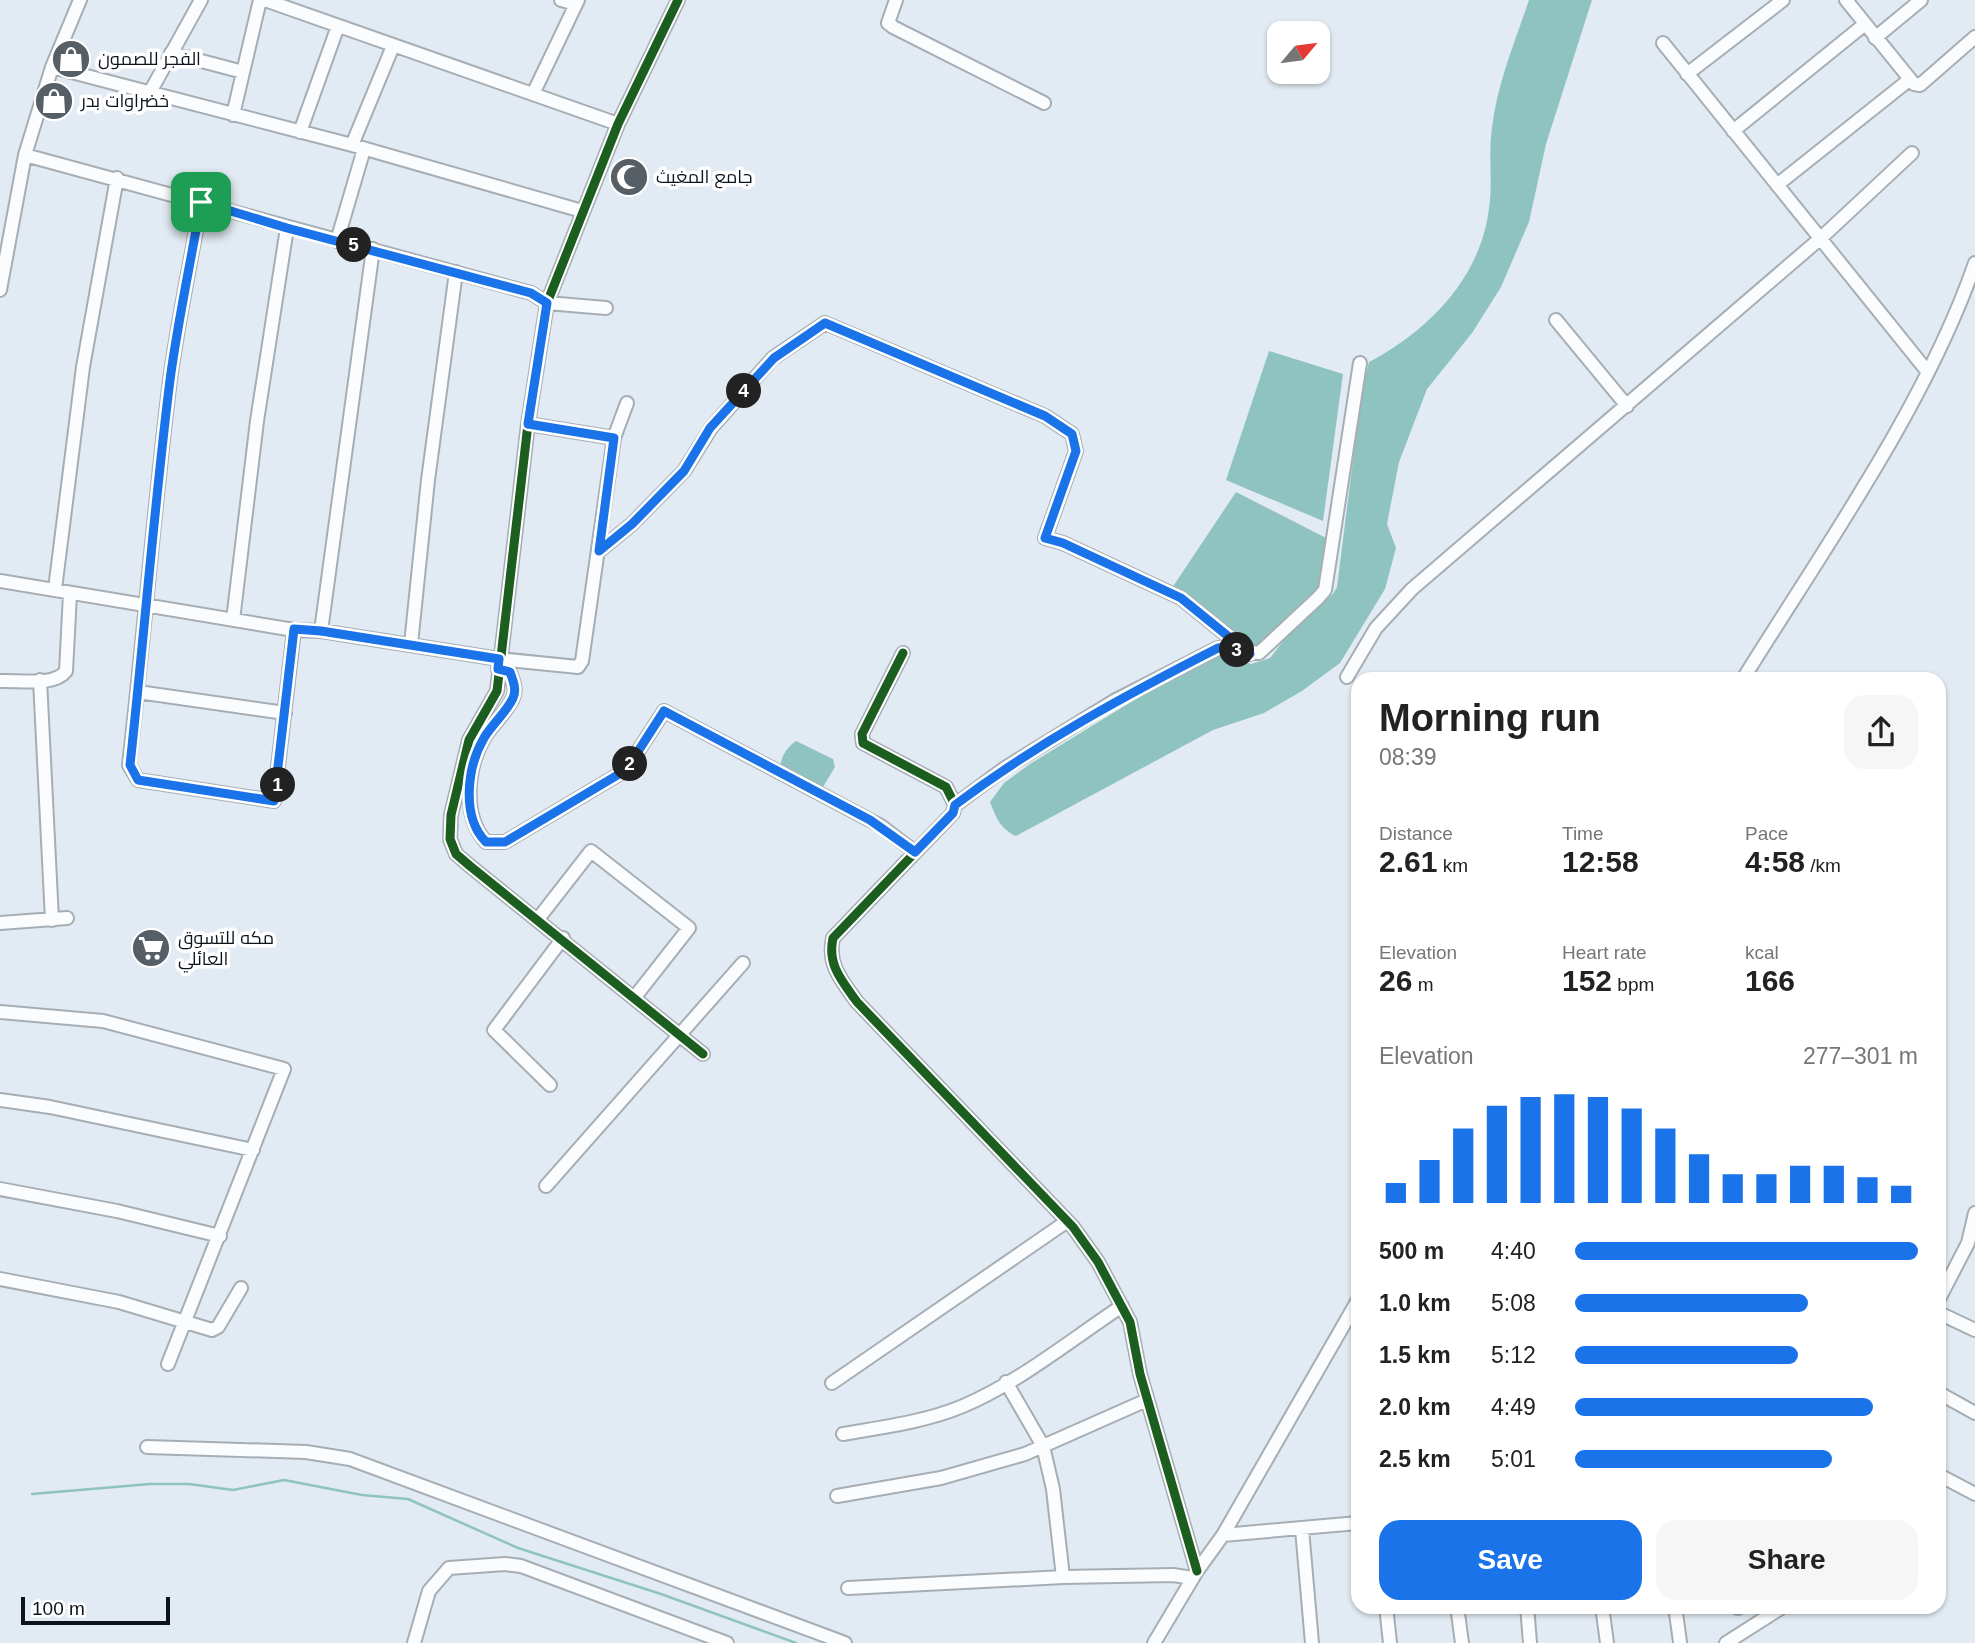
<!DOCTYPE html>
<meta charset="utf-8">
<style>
body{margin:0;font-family:Arial,Cairo,sans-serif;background:#f6f6f6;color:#222;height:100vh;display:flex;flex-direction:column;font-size:26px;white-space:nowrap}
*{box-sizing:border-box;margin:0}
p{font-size:23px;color:#767676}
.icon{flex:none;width:38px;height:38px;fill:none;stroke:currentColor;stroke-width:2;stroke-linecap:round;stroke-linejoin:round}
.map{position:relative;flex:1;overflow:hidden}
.drawer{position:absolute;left:1351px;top:672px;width:595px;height:942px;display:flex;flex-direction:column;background:#fff;border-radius:21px;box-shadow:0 2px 5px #0004}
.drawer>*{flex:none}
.needle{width:46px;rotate:61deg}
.buttons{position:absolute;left:1267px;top:21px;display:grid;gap:14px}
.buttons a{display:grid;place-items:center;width:63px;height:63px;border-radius:14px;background:#fff;box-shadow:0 2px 5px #0004;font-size:35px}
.scale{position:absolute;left:21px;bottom:18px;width:149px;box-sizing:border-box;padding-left:7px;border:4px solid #0c131a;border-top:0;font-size:19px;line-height:24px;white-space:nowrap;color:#0c131a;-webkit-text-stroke:5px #fff;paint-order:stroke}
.pin{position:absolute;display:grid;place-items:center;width:60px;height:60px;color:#fff;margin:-30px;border-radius:14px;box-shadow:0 4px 10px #0006}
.km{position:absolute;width:35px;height:35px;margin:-18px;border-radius:50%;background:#222;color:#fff;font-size:19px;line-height:35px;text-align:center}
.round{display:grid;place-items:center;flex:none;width:74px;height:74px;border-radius:21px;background:#f6f6f6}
.overview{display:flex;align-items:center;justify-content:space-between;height:119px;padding:0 28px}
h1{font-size:38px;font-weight:600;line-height:52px}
.stats{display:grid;grid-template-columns:repeat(3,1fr);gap:10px;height:119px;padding:7px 28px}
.stats div{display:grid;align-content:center}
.stats b{font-size:30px;font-weight:600}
.stats small{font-size:19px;font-weight:400}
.stats p{font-size:19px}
.chart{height:196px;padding:14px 28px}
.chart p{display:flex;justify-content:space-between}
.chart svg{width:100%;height:126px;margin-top:7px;stroke:#1a73e8;stroke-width:6}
.primary-button{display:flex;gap:14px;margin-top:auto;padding:14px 28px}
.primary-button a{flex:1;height:80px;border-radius:21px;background:#1a73e8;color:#fff;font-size:28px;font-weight:600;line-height:80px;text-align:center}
.primary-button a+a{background:#f6f6f6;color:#222}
ul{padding:0 28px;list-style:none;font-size:23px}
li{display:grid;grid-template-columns:112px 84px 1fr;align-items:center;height:52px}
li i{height:18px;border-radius:9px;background:#1a73e8}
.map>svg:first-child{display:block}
</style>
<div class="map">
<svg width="1975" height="1643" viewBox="0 0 1975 1643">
<rect width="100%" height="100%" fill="#e2ebf3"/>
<path fill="#8fc3c0" d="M1529,0H1592L1546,144L1529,222L1501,287L1472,333L1427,389L1399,462L1387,524L1396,548L1385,589L1340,663L1302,691L1264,713L1213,730L1016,836C1000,829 996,817 990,802L1004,783L1030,764L1152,689L1215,657L1229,655L1251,664L1270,658L1288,635L1333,594L1337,587L1362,389L1369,362C1428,331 1481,278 1489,208C1493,182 1488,155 1492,128C1497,84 1515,42 1529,0Z
M1269,351L1343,374L1323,521L1226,480Z
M1236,492L1330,540L1322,588L1254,650L1172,588Z
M796,741L833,759L835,767L823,787L816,788L781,769C779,759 787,747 796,741Z"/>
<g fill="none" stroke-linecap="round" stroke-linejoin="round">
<path stroke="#8fc3c0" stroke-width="2.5" d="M32,1494L150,1484H189L233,1490L284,1480L362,1495L408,1499L518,1548L661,1594L796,1643"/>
<g stroke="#a6aeb5" stroke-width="16">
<path id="minor" d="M265,0L618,124
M561,0L576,4
M678,0L618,124L547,303L528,424L497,691L469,740L451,815L450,839L456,854L470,866L703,1054
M896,0L888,23L893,27L1044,103
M1846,0L1914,84L1920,85L1975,37
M1875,38L1921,0
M1663,43L1927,371
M171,53L243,72
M52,67L352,145L582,211
M1687,74L1783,0
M149,94L201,0
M533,94L578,0
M233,115L260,0
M1733,131L1865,24
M300,132L338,26
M352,145L393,46
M25,155L531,293L547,303L606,308
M1777,185L1909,80
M201,202C191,261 178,320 170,380C154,508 144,637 129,765L138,780L274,801L294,630
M337,241L364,149
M0,290L25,155L52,67L80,0
M1556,320L1627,406
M528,424L614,438
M599,551L632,524L684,471L711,428L773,358L825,323L1045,416L1072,434L1076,451L1045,538L1063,543L1181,598L1250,654
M0,581L294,630L321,631L499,659L578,667L582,661L614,438L627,403
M55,589L83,367L117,178
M233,620L257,421L287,228
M321,631L373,249
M411,644L428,480L456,272
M903,653L862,734L863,743L946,787L955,805L953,813L833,938C827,965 842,981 857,1002L1073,1227L1098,1262L1130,1322L1140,1374L1197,1571
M498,669L510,672C513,680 517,690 513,698C506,713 492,725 484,738C467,768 462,816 486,842H505L626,770L664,711L881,826L915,852
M1347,677L1376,628L1412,589L1822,237L1912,153
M1743,679C1823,550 1926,405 1975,263
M40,680L52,920
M0,681C19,680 54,687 66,671L70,594
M138,692L285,713
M955,805L1005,768L1114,701L1218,648L1259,653L1318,598L1325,590L1360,363
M538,919L591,851L689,928L634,998
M0,923L67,918
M0,1012L103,1021L284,1069L168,1364
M550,1085L494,1030L563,938
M0,1100L50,1107L253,1150
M546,1186L743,963
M0,1189L117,1211L220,1236
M0,1279L119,1302L212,1330L218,1327L241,1288
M1939,1299L1968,1243L1975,1213
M1939,1313L1975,1330
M1006,1382L1043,1446L1053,1489L1063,1577
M832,1383L1066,1222
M1939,1393L1975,1413
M843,1434C883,1427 925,1422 963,1406C1018,1383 1072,1339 1122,1306
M147,1447L306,1452L350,1459L845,1643
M1939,1475L1975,1494
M837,1496L941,1478L1025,1454L1147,1400
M1302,1529L1312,1643
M1223,1535L1358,1523
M848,1588L1063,1577L1173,1575L1193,1578
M1386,1606L1390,1643
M1457,1606L1462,1643
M1527,1606L1530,1643
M1602,1606L1607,1643
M1675,1606L1680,1642
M1738,1606V1608
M414,1643L429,1591L449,1568L505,1564L521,1566L727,1643
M1154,1643L1197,1571L1223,1535L1358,1300
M1726,1643L1784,1606"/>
</g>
<use href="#minor" stroke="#fbfcfd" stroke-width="12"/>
<g stroke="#fff" stroke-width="13">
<path id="cycleway" d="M678,0L618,124L547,303L528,424L497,691L469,740L451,815L450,839L456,854L470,866L703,1054
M599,551L632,524L684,471L711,428L773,358L825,323L1045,416L1072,434L1076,451L1045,538L1063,543L1181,598L1250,654
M903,653L862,734L863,743L946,787L955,805L953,813L833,938C827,965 842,981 857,1002L1073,1227L1098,1262L1130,1322L1140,1374L1197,1571"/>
</g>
<use href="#cycleway" stroke="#1b5e20" stroke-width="9"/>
</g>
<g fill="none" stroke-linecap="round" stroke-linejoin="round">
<g stroke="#fff" stroke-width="14">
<path id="route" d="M201,202L287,228L531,293L547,303L528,424L614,438L599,551L632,524L684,471L710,428L774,358L825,323L1045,416L1072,434L1076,451L1045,538L1063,543L1181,598L1250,654L1226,647L1218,648C1126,695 1037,743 955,805L953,813L915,852L870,820L664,711L626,770L505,842H486C461,817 467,767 484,738C492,724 506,713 513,698C517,690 513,680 510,672L498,669L499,659L321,631L294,629L274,801L138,780L130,765C144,637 154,508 170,380C178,320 191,261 201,202Z"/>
</g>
<use href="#route" stroke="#1a73e8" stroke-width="9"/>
</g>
<defs>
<g id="shop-disc" transform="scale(2.0125)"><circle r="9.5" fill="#575f66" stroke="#fff"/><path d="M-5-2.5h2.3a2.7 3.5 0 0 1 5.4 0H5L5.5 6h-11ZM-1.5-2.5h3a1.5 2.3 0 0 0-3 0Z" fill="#fff"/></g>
<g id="mosque-disc" transform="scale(2.0125)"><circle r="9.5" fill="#575f66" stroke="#fff"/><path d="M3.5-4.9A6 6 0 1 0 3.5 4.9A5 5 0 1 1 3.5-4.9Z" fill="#fff"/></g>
<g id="supermarket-disc" transform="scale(2.0125)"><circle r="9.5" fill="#575f66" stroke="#fff"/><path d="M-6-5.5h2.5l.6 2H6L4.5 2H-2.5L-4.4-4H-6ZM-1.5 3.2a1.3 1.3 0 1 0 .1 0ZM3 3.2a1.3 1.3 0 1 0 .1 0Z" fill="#fff"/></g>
</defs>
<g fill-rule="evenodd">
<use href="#shop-disc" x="71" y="59"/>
<use href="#shop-disc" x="54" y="101"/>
<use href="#mosque-disc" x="629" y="177"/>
<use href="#supermarket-disc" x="151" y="948"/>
</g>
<g text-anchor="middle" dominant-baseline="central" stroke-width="7" stroke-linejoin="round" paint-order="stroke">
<g font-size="18" fill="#0c131a" stroke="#fff" text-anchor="start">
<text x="98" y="59">الفجر للصمون</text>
<text x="81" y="101">خضراوات بدر</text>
<text x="656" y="177">جامع المغيث</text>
<text x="178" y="938">مكه للتسوق<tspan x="178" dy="21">العائلي</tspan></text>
</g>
</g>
</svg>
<div class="buttons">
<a><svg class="needle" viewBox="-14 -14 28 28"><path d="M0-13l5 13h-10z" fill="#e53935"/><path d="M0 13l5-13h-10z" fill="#767676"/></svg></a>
</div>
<div class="scale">100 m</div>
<div class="pin" style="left:201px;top:202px;background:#1e9e55"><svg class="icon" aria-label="arrive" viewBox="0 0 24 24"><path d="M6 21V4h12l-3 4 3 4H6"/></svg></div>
<b class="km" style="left:278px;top:785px">1</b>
<b class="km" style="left:630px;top:764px">2</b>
<b class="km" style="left:1237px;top:650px">3</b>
<b class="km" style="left:744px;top:391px">4</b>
<b class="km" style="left:354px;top:245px">5</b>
<section class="drawer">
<div class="overview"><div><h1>Morning run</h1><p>08:39</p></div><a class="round"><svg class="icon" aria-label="share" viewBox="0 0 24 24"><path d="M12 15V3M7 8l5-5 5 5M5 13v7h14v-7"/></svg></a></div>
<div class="stats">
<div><p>Distance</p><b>2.61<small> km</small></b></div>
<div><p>Time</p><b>12:58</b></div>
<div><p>Pace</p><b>4:58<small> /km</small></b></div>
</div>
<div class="stats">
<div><p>Elevation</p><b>26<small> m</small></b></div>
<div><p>Heart rate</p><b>152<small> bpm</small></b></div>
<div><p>kcal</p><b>166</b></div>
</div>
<div class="chart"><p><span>Elevation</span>277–301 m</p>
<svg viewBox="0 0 160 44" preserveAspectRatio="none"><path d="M5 44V37M15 44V29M25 44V18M35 44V10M45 44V7M55 44V6M65 44V7M75 44V11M85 44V18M95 44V27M105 44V34M115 44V34M125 44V31M135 44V31M145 44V35M155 44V38"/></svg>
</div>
<ul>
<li><b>500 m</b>4:40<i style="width:100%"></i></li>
<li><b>1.0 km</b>5:08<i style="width:68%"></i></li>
<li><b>1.5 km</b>5:12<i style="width:65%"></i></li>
<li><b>2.0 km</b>4:49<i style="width:87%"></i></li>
<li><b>2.5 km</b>5:01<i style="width:75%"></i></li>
</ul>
<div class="primary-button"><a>Save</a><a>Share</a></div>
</section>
</div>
